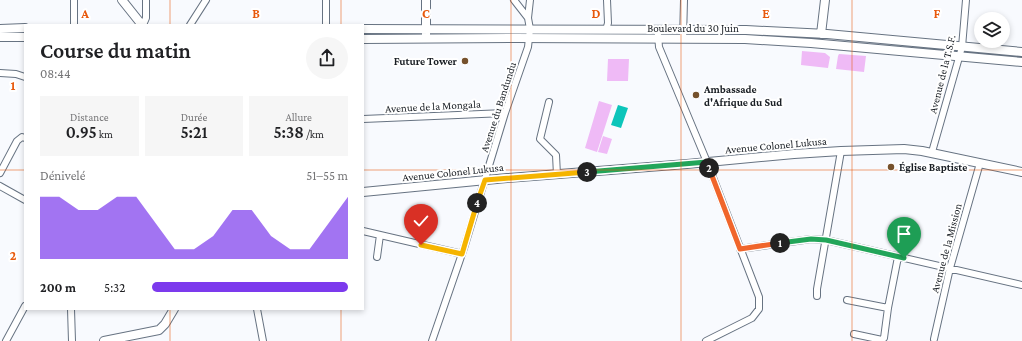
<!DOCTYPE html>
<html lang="fr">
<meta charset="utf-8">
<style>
body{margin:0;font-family:"Crimson Pro",serif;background:#f6f6f6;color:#202124;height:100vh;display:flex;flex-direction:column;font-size:15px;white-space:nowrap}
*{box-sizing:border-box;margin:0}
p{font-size:13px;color:#757577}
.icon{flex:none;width:22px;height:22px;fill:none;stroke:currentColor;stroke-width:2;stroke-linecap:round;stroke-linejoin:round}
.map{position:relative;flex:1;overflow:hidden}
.panel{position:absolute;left:24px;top:24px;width:340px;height:286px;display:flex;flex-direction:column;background:#fff;border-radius:0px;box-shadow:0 2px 6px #0003}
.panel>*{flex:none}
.buttons{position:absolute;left:974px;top:12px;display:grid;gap:8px}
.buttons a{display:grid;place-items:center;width:36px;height:36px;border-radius:50%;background:#fff;box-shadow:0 2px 6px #0003;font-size:20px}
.pin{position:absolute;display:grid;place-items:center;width:34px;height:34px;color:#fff;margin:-41px -17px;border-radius:50% 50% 50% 0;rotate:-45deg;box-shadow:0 0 4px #0007}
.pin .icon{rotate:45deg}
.km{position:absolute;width:20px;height:20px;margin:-10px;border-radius:50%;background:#222;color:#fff;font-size:11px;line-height:20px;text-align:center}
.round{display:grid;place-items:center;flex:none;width:42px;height:42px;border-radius:21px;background:#f6f6f6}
.headline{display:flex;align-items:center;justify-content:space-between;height:68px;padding:0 16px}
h1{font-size:22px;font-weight:600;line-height:30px}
.figures{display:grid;grid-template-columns:repeat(3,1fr);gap:6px;height:68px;padding:4px 16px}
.figures div{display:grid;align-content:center;border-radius:0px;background:#f6f6f6;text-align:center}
.figures b{font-size:17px;font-weight:600}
.figures small{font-size:11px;font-weight:400}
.figures p{font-size:11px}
.chart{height:112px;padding:8px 16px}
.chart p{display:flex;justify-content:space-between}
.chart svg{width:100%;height:72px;margin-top:4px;fill:#7c3aed;opacity:.7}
ul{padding:0 16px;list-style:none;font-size:13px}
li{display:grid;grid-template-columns:64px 48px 1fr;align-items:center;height:30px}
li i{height:10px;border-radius:5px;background:#7c3aed}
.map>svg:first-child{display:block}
</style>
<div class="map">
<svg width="1022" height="341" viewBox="0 0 1022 341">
<rect width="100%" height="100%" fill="#f8fafe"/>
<path fill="#efbaf6" d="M802,51L825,53L830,57L828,68L801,65Z
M839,54L866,56L864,72L836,69L838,56Z
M608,59H629L628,81H607Z
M599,101L612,105L597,152L585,148Z
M603,136L612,139L607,154L598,152Z"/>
<path fill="#0cc5ba" d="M618,105L628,108L621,128L611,125Z"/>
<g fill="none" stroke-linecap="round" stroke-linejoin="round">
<g stroke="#677382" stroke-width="8">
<path id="minor" d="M528,18L530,0
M74,25V0
M143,25L146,18V0
M190,25L206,0
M326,25V0
M606,30L608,23L607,0
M658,35L659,47L707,162L759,297V309L752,318L706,341
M683,39L684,0
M0,73L16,74L25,77
M549,102L540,139L556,155L557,175
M363,119L505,113
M932,152L962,47L966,0
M0,173L17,141L22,137L25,138
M0,186L25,200
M363,231L462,254
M740,249L811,239L826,240L1022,285
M377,257L380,235
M817,296V289L841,151
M847,300L888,308L898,257
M71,309L72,341
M257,309L263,341
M854,334L882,340L884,338L888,308
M934,339L950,268L980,163
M6,341L25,306
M432,341L464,248L505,113L528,47L530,29L528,18L514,0"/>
</g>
<g stroke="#677382" stroke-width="10">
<path id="major" d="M122,0L142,25
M426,0V34
M0,29L25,28
M363,29L746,30L827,34L1022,52
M821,34L825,0
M0,37H25
M363,39L514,38L745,39L811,43L1022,62
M363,192L507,178L687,164L794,154L841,151L904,149L922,151L1022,172
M104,341L159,330L165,324L174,309"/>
</g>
<use href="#minor" stroke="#fff" stroke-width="6"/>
<use href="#major" stroke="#fff" stroke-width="8"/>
</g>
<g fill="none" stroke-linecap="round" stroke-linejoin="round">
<g stroke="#fff" stroke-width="8">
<path id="split-1" d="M780,243L811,239L826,240L904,258"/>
</g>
<g stroke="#fff" stroke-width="8">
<path id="split-2" d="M709,168L740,249L780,243"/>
</g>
<g stroke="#fff" stroke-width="8">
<path id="split-3" d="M587,172L707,162L709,168"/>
</g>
<g stroke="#fff" stroke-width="8">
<path id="split-4" d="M477,203L485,180L587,172"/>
</g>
<g stroke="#fff" stroke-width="8">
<path id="split-5" d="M421,245L462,254L477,203"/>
</g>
<use href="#split-1" stroke="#22a559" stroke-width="5"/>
<use href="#split-2" stroke="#f0652b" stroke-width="5"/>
<use href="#split-3" stroke="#22a559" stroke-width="5"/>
<use href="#split-4" stroke="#f5b400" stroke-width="5"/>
<use href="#split-5" stroke="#f5b400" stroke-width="5"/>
</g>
<path fill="none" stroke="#e8590c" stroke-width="1" stroke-opacity="0.55" d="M170,0V25M341,0V25M511,0V341M681,0V341M852,0V341M0,170H25M363,170H1022M170,309V341M341,309V341"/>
<g fill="#76512c" stroke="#fff" stroke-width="1.5">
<circle cx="465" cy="61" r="4"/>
<circle cx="696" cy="95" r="4"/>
<circle cx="891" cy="167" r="4"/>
</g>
<g text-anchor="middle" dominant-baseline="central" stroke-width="4" stroke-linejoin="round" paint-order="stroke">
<g font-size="11" fill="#191e24" stroke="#fff">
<text x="693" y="28">Boulevard du 30 Juin</text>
<text transform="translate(942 74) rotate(-76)">Avenue de la T.S.F.</text>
<text transform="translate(433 106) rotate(-3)">Avenue de la Mongala</text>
<text transform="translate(498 107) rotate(-72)">Avenue du Bandundu</text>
<text transform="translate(776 145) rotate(-5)">Avenue Colonel Lukusa</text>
<text transform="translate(453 172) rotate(-6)">Avenue Colonel Lukusa</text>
<text transform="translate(946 248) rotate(-75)">Avenue de la Mission</text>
</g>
<g font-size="11" font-weight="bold" fill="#191e24" stroke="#fff" text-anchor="start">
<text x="457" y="61" text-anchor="end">Future Tower</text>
<text x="704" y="89">Ambassade<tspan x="704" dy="13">d'Afrique du Sud</tspan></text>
<text x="899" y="167">Église Baptiste</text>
</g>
</g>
<g font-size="13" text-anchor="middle" font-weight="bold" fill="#e8590c" stroke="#fff" stroke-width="4" stroke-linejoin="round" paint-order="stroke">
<text x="85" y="18">A</text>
<text x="256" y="18">B</text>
<text x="426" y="18">C</text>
<text x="596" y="18">D</text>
<text x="766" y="18">E</text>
<text x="937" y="18">F</text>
<text x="13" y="90">1</text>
<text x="13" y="260">2</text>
</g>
</svg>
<div class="buttons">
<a><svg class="icon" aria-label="layers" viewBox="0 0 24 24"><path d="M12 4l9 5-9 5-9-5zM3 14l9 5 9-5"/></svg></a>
</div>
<div class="pin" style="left:904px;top:258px;background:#1e9e55"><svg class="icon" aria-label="arrive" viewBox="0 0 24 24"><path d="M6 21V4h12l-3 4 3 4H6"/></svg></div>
<div class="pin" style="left:421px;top:245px;background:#d93025"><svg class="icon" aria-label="check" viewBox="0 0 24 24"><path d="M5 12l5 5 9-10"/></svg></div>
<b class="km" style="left:780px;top:243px">1</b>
<b class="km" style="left:709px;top:168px">2</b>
<b class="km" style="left:587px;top:172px">3</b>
<b class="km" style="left:477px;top:203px">4</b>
<section class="panel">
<div class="headline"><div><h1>Course du matin</h1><p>08:44</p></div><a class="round"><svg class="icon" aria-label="share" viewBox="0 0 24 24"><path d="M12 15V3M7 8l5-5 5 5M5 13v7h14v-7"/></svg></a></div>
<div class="figures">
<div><p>Distance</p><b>0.95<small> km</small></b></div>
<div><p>Durée</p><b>5:21</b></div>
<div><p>Allure</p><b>5:38<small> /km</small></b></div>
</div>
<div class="chart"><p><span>Dénivelé</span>51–55 m</p>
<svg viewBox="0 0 160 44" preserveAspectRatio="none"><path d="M0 44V6L10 6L20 14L30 14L40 6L50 6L60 22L70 38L80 38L90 30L100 14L110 14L120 30L130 38L140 38L150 22L160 6V44z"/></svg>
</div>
<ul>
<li><b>200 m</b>5:32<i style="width:100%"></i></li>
</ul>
</section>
</div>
